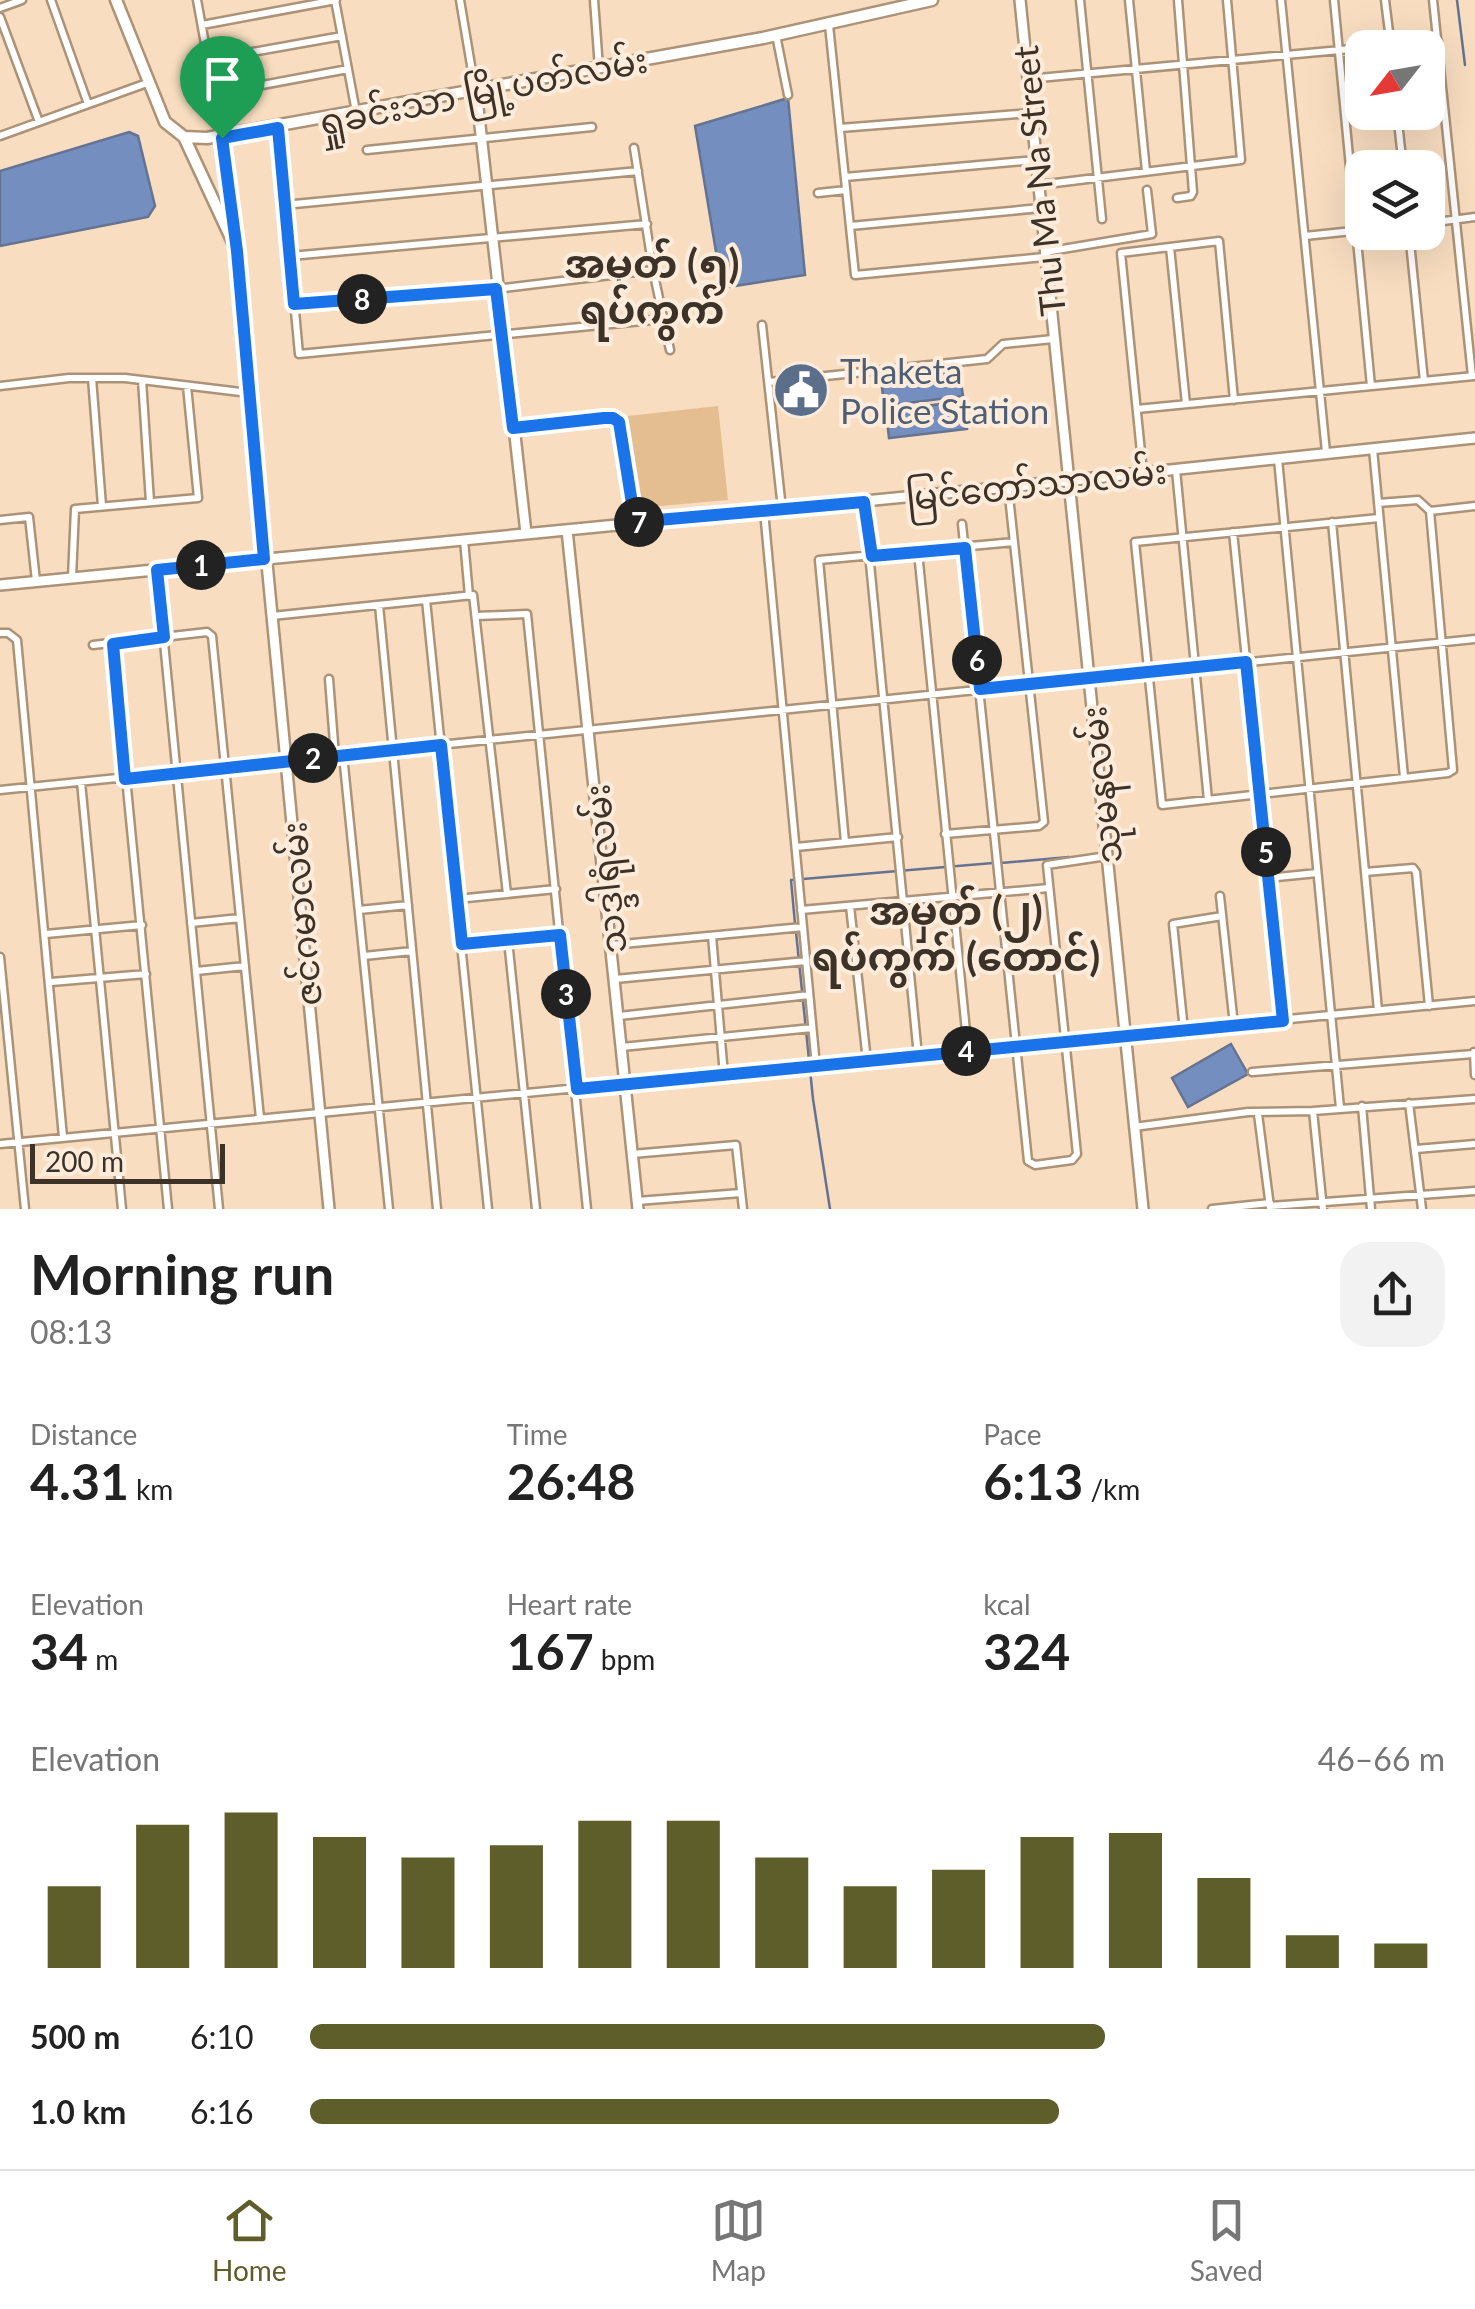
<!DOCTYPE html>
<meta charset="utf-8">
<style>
body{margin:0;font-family:Lato,"Noto Sans Myanmar",sans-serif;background:#f2f2f2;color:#222;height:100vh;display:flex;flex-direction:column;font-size:38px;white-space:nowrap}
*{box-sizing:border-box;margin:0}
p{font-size:32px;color:#767676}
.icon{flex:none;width:55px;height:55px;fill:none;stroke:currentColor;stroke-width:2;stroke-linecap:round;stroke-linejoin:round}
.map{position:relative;height:1209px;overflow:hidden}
.panel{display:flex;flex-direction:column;background:#fff;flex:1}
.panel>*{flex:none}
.needle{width:65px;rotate:239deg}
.tools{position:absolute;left:1345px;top:30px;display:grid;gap:20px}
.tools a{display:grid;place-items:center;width:100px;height:100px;border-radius:20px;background:#fff;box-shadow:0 10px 40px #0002;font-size:50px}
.scale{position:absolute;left:30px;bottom:25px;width:195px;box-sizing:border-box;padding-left:10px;border:5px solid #3d3227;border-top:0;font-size:28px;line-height:35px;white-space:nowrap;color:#3d3227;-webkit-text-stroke:8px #fdecdb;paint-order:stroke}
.pin{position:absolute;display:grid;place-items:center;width:85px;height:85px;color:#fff;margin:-102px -42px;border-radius:50% 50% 50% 0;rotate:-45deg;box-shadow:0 0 10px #0007}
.pin .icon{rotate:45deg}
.km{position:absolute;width:50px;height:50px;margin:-25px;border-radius:50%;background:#222;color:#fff;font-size:28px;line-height:50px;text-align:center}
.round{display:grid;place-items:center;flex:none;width:105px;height:105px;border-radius:30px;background:#f2f2f2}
.overview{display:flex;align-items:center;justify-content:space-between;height:170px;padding:0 30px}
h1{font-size:55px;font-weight:700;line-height:75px}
.figures{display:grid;grid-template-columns:repeat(3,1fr);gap:15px;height:170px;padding:10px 30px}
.figures div{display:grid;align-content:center}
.figures b{font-size:50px;font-weight:700}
.figures small{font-size:28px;font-weight:400}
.figures p{font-size:28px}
.chart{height:280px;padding:20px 30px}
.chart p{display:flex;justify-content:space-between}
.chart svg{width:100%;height:180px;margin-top:10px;stroke:#5e5e2b;stroke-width:6}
ul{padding:0 30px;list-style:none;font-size:32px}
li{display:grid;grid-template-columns:160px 120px 1fr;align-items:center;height:75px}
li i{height:25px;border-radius:12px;background:#5e5e2b}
.tab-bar{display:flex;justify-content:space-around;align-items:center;height:140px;border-top:2px solid #e0e0e0;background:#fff;font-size:28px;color:#767676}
.tab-bar a{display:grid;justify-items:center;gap:5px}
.tab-bar .selected{color:#5e5e2b}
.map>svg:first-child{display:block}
</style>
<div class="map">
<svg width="1475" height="1209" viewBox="0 0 1475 1209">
<rect width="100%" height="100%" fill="#f8ddc0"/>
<path fill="#e4bd91" d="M718,406L728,500L638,508L628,416Z"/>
<path fill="#748fbf" stroke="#647391" stroke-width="2.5" d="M788,98L805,275L722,288L695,126Z
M129,132L138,136L155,206L148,217L0,246V171Z
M959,369L963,396L884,406L881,378Z
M964,401L967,429L889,438L886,411Z
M1231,1044L1248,1074L1188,1107L1172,1078Z"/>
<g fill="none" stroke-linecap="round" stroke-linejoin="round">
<path stroke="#647391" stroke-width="2.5" d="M1457,0L1465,65
M1001,863L1069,857
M795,924L791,880L993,863
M796,932L813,1099L830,1209"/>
<g stroke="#ac9378" stroke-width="11">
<path id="street" d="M51,0L88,104
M197,0L222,137
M335,0L356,112
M460,0L475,89
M594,0L599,68
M1080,0L1102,219
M1129,0L1146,171
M1281,0L1326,452
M1334,0L1371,386
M1385,0L1391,48
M1433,0L1472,376
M0,8L22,0
M0,17L39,122
M202,25L336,0
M829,25L855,275L1044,257
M776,35L788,95
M1364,48L1438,41
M208,60L342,36
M1028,79L1362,48
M214,94L348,69
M1397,112L1403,168
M278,128L299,354L663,319
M840,128L1031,113
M0,136L147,83
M634,148L653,270L670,350
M367,150L592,127
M845,177L1036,160
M1039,185L1241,160L1227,0
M818,193L846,190
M1177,198L1191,196L1193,192L1178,0
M284,205L638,171
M1428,223L1475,217
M850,226L1041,208
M1409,232L1424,381
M1305,236L1362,230
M1170,247L1186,404
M1045,252L1152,234L1147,190
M290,256L647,224
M294,303L496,289L653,270
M762,325L782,509
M92,378L102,506
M142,380L150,502
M769,382L987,359L1003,344L1053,339
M0,386L69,378H125L249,393
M1137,409L1474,376
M514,427L613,417L622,428L635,522
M1373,449L1404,777
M1278,459L1340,1108
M1176,470L1208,800
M1143,472L1121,253L1219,241L1234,400
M864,502L918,1056
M1378,503L1418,500L1430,511L1453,770L1448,773L1162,805L1135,542L1379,518
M764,511L816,1066
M1430,511L1475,506
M0,520L29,517L36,581
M1332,522L1378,1010
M962,524L1028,1161L1035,1165L1072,1160L1077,1154L1047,865L1107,856
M1233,532L1283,1021
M464,540L469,596
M918,552L968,1051
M157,570L219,1209
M72,578L75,509L198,498L187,386
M426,600L488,1209
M379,605L437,1209
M272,616L473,595L507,894
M476,616L527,614L587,1209
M0,633H8L17,640L63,1137
M113,644L168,1209
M93,645L207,632L212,636L260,1118
M329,679L335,756
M343,755L389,1209
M81,782L122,1209
M0,790L1475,639
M945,834L1039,826L1044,822L1008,487
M845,842L819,560L1014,542
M796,847L898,837
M1365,872L1413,868L1416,872L1429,1006
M1268,878L1317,873
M1220,896L1234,1025
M457,899L556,889
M850,906L867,1061
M359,910L408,905
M801,910L1049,888
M191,923L240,918
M46,934L142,925
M712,936L724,1075
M508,940L536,1209
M461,944L559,935
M612,945L803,927
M364,956L412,951
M0,957L25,1209
M196,971L245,966
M615,979L806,961
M51,982L146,974
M619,1016L809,995
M1184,1030L1173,924L1222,916
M622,1047L812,1028
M1474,1052L1475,1075
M1252,1072L1473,1054
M1409,1103L1422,1209
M1362,1106L1371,1209
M1313,1111L1323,1209
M1258,1114L1270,1207
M1134,1127L1248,1112L1313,1111L1475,1099
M0,1144L1475,1001
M1416,1149L1475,1144
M632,1154L736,1145L743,1209
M637,1201L741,1193
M1270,1206L1475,1191
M1212,1209L1270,1203"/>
</g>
<g stroke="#ac9378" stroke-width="14">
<path id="secondary" d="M1020,0L1143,1209
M476,90L526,533
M222,138L237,251L329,1209
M567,530L638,1209
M0,585L1008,487L1475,438"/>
</g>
<g stroke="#ac9378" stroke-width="15">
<path id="primary" d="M116,0L165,122L184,137L207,138L763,38L932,0
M184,137L237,251"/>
</g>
<use href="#street" stroke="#fff" stroke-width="6"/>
<use href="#secondary" stroke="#fff" stroke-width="9"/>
<use href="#primary" stroke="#fff" stroke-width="10"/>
</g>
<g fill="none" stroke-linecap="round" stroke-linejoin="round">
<g stroke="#fff" stroke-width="20">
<path id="route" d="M278,128L294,304L496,289L513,428L604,418H613L619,422L635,522L864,502L872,556L965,548L980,689L1246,662L1283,1021L577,1089L560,935L462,944L441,745L125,779L113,644L164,637L157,570L264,559L237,251L222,138Z"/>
</g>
<use href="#route" stroke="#1a73e8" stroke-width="12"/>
</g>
<defs>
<g id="civic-disc" transform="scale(2.875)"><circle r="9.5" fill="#5c6f8a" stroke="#fdecdb"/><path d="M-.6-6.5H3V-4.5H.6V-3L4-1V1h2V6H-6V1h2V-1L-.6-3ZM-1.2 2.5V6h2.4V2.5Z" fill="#fff"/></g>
</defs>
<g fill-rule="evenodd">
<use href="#civic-disc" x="801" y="390"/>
</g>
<g text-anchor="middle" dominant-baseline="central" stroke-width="8" stroke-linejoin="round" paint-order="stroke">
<g font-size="35" fill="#3d3227" stroke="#fdecdb">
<text transform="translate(482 90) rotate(-11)">ရှုခင်းသာ မြို့ပတ်လမ်း</text>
<text transform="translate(1038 181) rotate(-96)">Thu Ma Na Street</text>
<text transform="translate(1036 483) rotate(-6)">မြင်တော်သာလမ်း</text>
<text transform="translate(1100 785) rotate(-96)">သုမနလမ်း</text>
<text transform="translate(604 869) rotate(-96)">သဒ္ဒါရုံလမ်း</text>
<text transform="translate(300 914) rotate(-95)">ဇင်ဂမာလမ်း</text>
</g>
<g font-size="35" fill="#4e5e75" stroke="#fdecdb" text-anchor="start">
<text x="840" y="370">Thaketa<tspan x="840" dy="40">Police Station</tspan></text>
</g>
<g font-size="40" font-weight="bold" fill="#3d3227" stroke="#fdecdb">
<text x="652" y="263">အမှတ် (၅)<tspan x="652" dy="46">ရပ်ကွက်</tspan></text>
<text x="956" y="910">အမှတ် (၂)<tspan x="956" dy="46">ရပ်ကွက် (တောင်)</tspan></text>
</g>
</g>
</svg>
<div class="tools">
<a><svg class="needle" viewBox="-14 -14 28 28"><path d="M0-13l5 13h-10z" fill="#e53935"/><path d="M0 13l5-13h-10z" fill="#767676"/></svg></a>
<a><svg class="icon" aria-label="layers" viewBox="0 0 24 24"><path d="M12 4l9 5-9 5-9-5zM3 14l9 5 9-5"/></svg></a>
</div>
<div class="scale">200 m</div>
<div class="pin" style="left:222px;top:138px;background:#1e9e55"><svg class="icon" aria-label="arrive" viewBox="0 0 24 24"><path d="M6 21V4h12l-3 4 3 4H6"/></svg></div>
<b class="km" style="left:201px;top:565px">1</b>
<b class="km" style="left:313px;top:758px">2</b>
<b class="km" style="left:566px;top:994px">3</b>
<b class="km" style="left:966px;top:1051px">4</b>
<b class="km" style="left:1266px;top:852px">5</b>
<b class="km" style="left:977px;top:660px">6</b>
<b class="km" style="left:639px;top:522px">7</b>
<b class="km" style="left:362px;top:299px">8</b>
</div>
<section class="panel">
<div class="overview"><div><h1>Morning run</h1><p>08:13</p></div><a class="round"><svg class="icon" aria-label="share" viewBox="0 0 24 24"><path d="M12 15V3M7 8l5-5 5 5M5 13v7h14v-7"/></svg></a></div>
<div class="figures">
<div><p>Distance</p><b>4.31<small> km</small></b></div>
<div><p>Time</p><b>26:48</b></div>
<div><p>Pace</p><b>6:13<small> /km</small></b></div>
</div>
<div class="figures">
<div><p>Elevation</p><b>34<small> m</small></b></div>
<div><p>Heart rate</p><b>167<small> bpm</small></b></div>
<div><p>kcal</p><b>324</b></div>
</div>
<div class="chart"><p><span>Elevation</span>46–66 m</p>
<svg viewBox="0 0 160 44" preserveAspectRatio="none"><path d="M5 44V24M15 44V9M25 44V6M35 44V12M45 44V17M55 44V14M65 44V8M75 44V8M85 44V17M95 44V24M105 44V20M115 44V12M125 44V11M135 44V22M145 44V36M155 44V38"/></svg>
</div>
<ul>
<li><b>500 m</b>6:10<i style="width:70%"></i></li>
<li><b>1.0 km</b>6:16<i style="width:66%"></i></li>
</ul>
</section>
<nav class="tab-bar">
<a class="selected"><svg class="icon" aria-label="home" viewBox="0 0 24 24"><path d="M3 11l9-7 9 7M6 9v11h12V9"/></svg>Home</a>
<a><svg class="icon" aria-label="map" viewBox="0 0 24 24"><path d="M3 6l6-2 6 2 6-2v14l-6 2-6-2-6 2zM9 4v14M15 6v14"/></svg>Map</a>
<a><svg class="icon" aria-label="saved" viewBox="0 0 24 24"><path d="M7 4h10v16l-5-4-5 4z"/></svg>Saved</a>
</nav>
